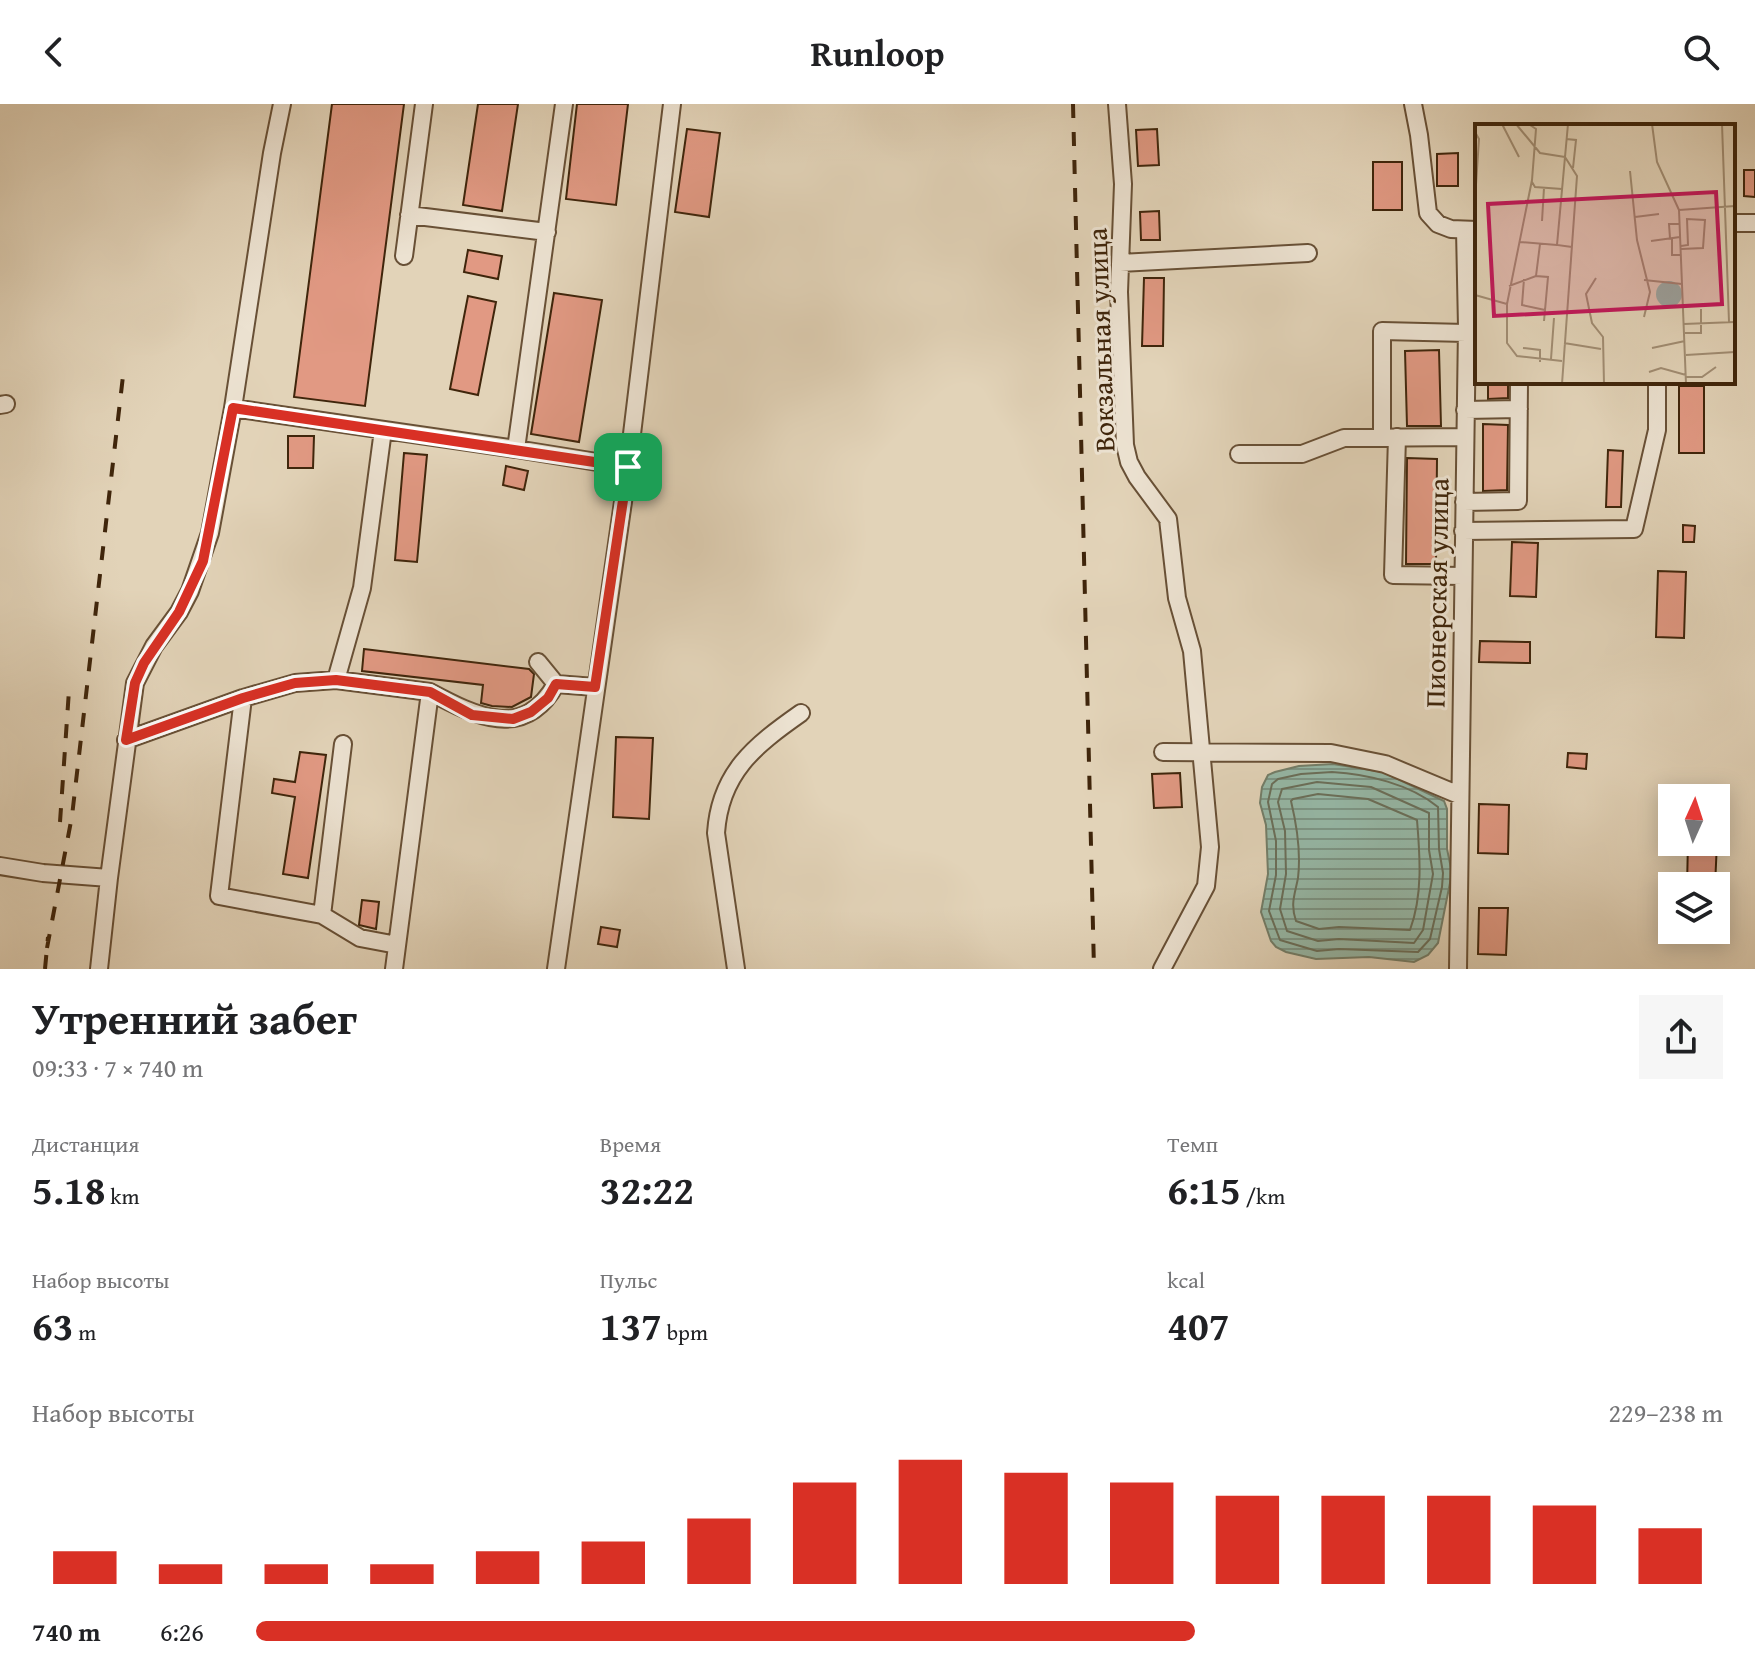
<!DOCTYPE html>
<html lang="ru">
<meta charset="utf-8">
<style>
body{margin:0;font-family:"Gentium Book Plus",serif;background:#f6f6f6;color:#202124;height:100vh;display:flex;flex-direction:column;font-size:30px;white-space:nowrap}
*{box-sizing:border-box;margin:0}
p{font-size:26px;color:#757577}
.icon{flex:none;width:44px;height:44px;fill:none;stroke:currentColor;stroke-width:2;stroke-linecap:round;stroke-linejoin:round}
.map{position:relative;height:865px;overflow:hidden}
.panel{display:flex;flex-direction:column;background:#fff;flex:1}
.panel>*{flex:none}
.needle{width:52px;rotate:3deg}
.buttons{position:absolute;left:1658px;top:680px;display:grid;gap:16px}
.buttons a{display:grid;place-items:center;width:72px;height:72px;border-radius:0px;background:#fff;box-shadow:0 4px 20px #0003;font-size:40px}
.pin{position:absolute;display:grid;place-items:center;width:68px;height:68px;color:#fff;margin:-34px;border-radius:16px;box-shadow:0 4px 12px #0006}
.round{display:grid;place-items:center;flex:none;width:84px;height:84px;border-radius:0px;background:#f6f6f6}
.head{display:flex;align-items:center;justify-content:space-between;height:136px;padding:0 32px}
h1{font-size:44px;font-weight:600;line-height:60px}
.figures{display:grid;grid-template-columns:repeat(3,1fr);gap:12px;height:136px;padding:8px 32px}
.figures div{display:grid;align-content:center}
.figures b{font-size:40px;font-weight:600}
.figures small{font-size:22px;font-weight:400}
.figures p{font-size:22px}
.chart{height:224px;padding:16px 32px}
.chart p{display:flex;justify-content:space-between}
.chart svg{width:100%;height:144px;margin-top:8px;stroke:#d93025;stroke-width:6}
ul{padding:0 32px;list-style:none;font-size:26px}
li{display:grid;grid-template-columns:128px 96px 1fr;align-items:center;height:60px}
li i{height:20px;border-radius:10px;background:#d93025}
header{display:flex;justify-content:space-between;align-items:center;height:104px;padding:0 32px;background:#fff;font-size:36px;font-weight:600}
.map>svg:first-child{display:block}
</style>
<header><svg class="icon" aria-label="back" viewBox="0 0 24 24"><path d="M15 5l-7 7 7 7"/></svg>Runloop<svg class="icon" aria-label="search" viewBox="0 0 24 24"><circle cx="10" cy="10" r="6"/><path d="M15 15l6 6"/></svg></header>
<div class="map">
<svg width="1755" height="865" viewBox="0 0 1755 865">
<defs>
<pattern id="water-rules" width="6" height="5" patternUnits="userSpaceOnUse" patternTransform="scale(2)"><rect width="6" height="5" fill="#96b9a8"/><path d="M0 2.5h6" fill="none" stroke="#7c9687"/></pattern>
</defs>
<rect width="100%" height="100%" fill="#e2d3b8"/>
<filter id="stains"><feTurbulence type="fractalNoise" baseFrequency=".0025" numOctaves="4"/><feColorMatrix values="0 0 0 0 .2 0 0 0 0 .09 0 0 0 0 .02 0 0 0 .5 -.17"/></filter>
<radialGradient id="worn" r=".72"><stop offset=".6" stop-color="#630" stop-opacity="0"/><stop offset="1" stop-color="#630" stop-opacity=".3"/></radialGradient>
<path fill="url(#water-rules)" stroke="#737e69" stroke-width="2" d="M1333,660L1383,668L1444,697L1447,705V745L1452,769L1438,839L1428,851L1414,858L1369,853L1316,855L1286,848L1276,843L1271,837L1261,808L1268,770L1266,721L1260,699L1262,683L1268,671L1275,668L1299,662Z"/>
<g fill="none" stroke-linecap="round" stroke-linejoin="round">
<path stroke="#6a6f5a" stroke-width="2" d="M1332,668C1367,670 1410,680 1438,703L1439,745L1443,769L1442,783L1430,835L1418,848L1339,845L1317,847L1280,836L1269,807L1276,771V737L1268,698L1272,680L1278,675L1301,670Z
M1317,678L1371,683L1429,709V746L1433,770L1423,826L1414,839L1339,835L1318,837L1287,827L1280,805L1286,770L1285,727L1278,698L1282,685Z
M1318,690L1368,695L1417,716C1420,752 1423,791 1410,826L1339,823L1319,825L1296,817C1290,800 1295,790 1298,774C1301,749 1297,722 1291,697L1293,695Z"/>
</g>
<path fill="#e19983" stroke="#3f250b" stroke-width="2" d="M332,0H404L365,302L294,293Z
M478,0H518L502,107L463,101Z
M577,0H628L616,101L566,95Z
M687,25L720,29L709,113L675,108Z
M1157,25L1159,61L1138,62L1136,26Z
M1458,49V82H1437V50Z
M1373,58H1402V106H1373Z
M1744,66H1755V93L1744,92Z
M1159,107L1160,136H1141L1140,108Z
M468,146L502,152L498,175L464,168Z
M1144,174H1164L1163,242H1142Z
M554,189L602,196L579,338L531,330Z
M468,192L496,198L478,291L450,285Z
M1439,246L1441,322H1407L1405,247Z
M1488,278H1508V294L1488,295Z
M1679,282H1704V349H1679Z
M1483,320L1508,321L1507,386L1483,387Z
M288,332H314L313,364H288Z
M1608,346L1623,347L1621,403H1606Z
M404,349L427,351L417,458L395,456Z
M1407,354L1437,355L1436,460H1406Z
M506,362L528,367L524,386L503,381Z
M1683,421L1695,422L1694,438H1683Z
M1512,438L1538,439L1536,493L1510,492Z
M1658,467L1686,468L1684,534L1656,533Z
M1480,537L1530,538V559L1479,558Z
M364,545L529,565L534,570L531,593L512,603L492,602L481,599L483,581L362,567Z
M616,633L653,634L649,715L613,713Z
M300,648L326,651L308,774L283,770L295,693L272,689L274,675L295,678Z
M1568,649L1587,650L1586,665L1567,663Z
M1180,669L1182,703L1154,704L1152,670Z
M1479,700L1509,701L1508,750L1478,749Z
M1688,738H1717L1715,782H1687Z
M362,796L379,798L376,825L359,821Z
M1479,804H1508L1506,851L1478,850Z
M601,823L620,826L617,843L598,840Z"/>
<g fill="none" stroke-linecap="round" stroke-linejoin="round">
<g stroke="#685036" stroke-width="20">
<path id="minor" d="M564,0L516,345L628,363
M1117,0L1123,80L1119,188L1125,341L1129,358L1137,373L1168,415L1177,494L1192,547L1210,743L1206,782L1162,865
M1413,0L1419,31L1428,109L1438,120L1451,125L1477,126
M409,111L547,128
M1733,119H1755
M404,152L424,0
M1120,159L1308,149
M0,301L6,300
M233,304L516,345
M1465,306L1519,305
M383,326L362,484L336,576L430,588L394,865
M1382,333V227L1466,229
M1397,333L1393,471L1463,472
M1239,350H1302L1344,334L1465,333
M1464,398L1518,397L1519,278
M1463,427L1634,425L1657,326V278
M538,558L556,580
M430,588C475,612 524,637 556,580L595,583
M243,594L219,792L322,811L360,834L397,841
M126,636L243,594L295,579L336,576
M1163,648L1331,649L1385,660L1459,691
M0,762L43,769L109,774L99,865
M109,774L135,579L154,542L179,508L190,487L210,429L233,304L272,49L282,0
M322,811L343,640
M556,865L628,363L672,0
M736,865L716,729C720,669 754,642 801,609
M1458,865L1467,223L1465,126"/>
</g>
<use href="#minor" stroke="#ece2d1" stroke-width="16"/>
<path stroke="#3f250b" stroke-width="4" stroke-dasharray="14 14" stroke-linecap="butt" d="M1073,0L1094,865
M60,718L69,586
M47,844L72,712L123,272
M45,865L48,833"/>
</g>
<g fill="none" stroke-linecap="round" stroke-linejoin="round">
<g stroke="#fff" stroke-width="16">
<path id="route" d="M233,304L628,363L595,583L556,580L548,594L531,608L513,615L472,611L430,588L336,576L295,579L243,594L126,636L135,579L144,559L179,508L203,457Z"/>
</g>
<use href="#route" stroke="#d93025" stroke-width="10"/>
</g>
<g text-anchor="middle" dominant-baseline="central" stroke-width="6" stroke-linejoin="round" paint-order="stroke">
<g font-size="28" fill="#3f250b" stroke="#ece2d1">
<text transform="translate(1100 236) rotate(-92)">Вокзальная улица</text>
<text transform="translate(1436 489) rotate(-89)">Пионерская улица</text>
</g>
</g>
<g transform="translate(1475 20)">
<rect width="260" height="260" fill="#e2d3b8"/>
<path d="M181 170a13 13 0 1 1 26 0a13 13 0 1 1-26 0Z" fill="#96b9a8"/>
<path fill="none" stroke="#a18d73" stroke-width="2" d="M27,0L44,33M41,0L65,29L90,33M93,0L82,121L97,123M177,0L182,38L204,86M247,0L254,198M0,8L4,15L0,76M91,15L101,16L98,44M155,47L162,116L175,168L169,193M57,58L60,63L87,65M204,86L211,260M204,86L260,82M160,93L184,90M67,97L69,64M195,114L194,100H205M197,114V131H206M176,117L205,113M45,118L82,121M65,120L61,152L73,153L69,197M206,122L213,121L212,95L230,96L228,124L206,125M121,154L111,170L117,199L128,213L129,260M49,155L47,181L70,186M169,156L207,160M34,162L61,152M0,171L32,180V219L42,232L87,237M32,180L57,56L61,5L55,1M209,200L260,198M210,209H226V185M89,219L126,225M48,224L65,226V238M177,224L210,217M211,231L260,228M76,235L79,194M174,248L186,244L211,251M211,253H227L241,243M87,260L102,52L90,33"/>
<path fill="#c2185b" fill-opacity="0.15" stroke="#c2185b" stroke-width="4" d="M241,68L247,180L19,192L13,80Z"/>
<rect width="260" height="260" fill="none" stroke="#3f250b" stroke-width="4"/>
</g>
<rect width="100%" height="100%" filter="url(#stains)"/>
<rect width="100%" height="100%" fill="url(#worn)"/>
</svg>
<div class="buttons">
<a><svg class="needle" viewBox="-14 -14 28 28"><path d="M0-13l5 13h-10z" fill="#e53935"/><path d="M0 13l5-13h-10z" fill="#757577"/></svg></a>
<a><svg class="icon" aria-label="layers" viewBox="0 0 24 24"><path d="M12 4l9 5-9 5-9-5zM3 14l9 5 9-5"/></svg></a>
</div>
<div class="pin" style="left:628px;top:363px;background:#1e9e55"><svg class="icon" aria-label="arrive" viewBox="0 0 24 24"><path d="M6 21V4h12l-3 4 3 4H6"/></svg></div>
</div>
<section class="panel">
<div class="head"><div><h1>Утренний забег</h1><p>09:33 · 7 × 740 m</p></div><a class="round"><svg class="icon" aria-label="share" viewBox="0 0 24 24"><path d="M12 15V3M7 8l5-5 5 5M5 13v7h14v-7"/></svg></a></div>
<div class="figures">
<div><p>Дистанция</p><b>5.18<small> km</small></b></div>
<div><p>Время</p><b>32:22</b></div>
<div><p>Темп</p><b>6:15<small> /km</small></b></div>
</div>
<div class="figures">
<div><p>Набор высоты</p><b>63<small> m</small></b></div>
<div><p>Пульс</p><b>137<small> bpm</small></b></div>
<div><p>kcal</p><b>407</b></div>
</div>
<div class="chart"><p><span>Набор высоты</span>229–238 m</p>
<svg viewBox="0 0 160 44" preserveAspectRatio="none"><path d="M5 44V34M15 44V38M25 44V38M35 44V38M45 44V34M55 44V31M65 44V24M75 44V13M85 44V6M95 44V10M105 44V13M115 44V17M125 44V17M135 44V17M145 44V20M155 44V27"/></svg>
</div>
<ul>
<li><b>740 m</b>6:26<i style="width:64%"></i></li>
</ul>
</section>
